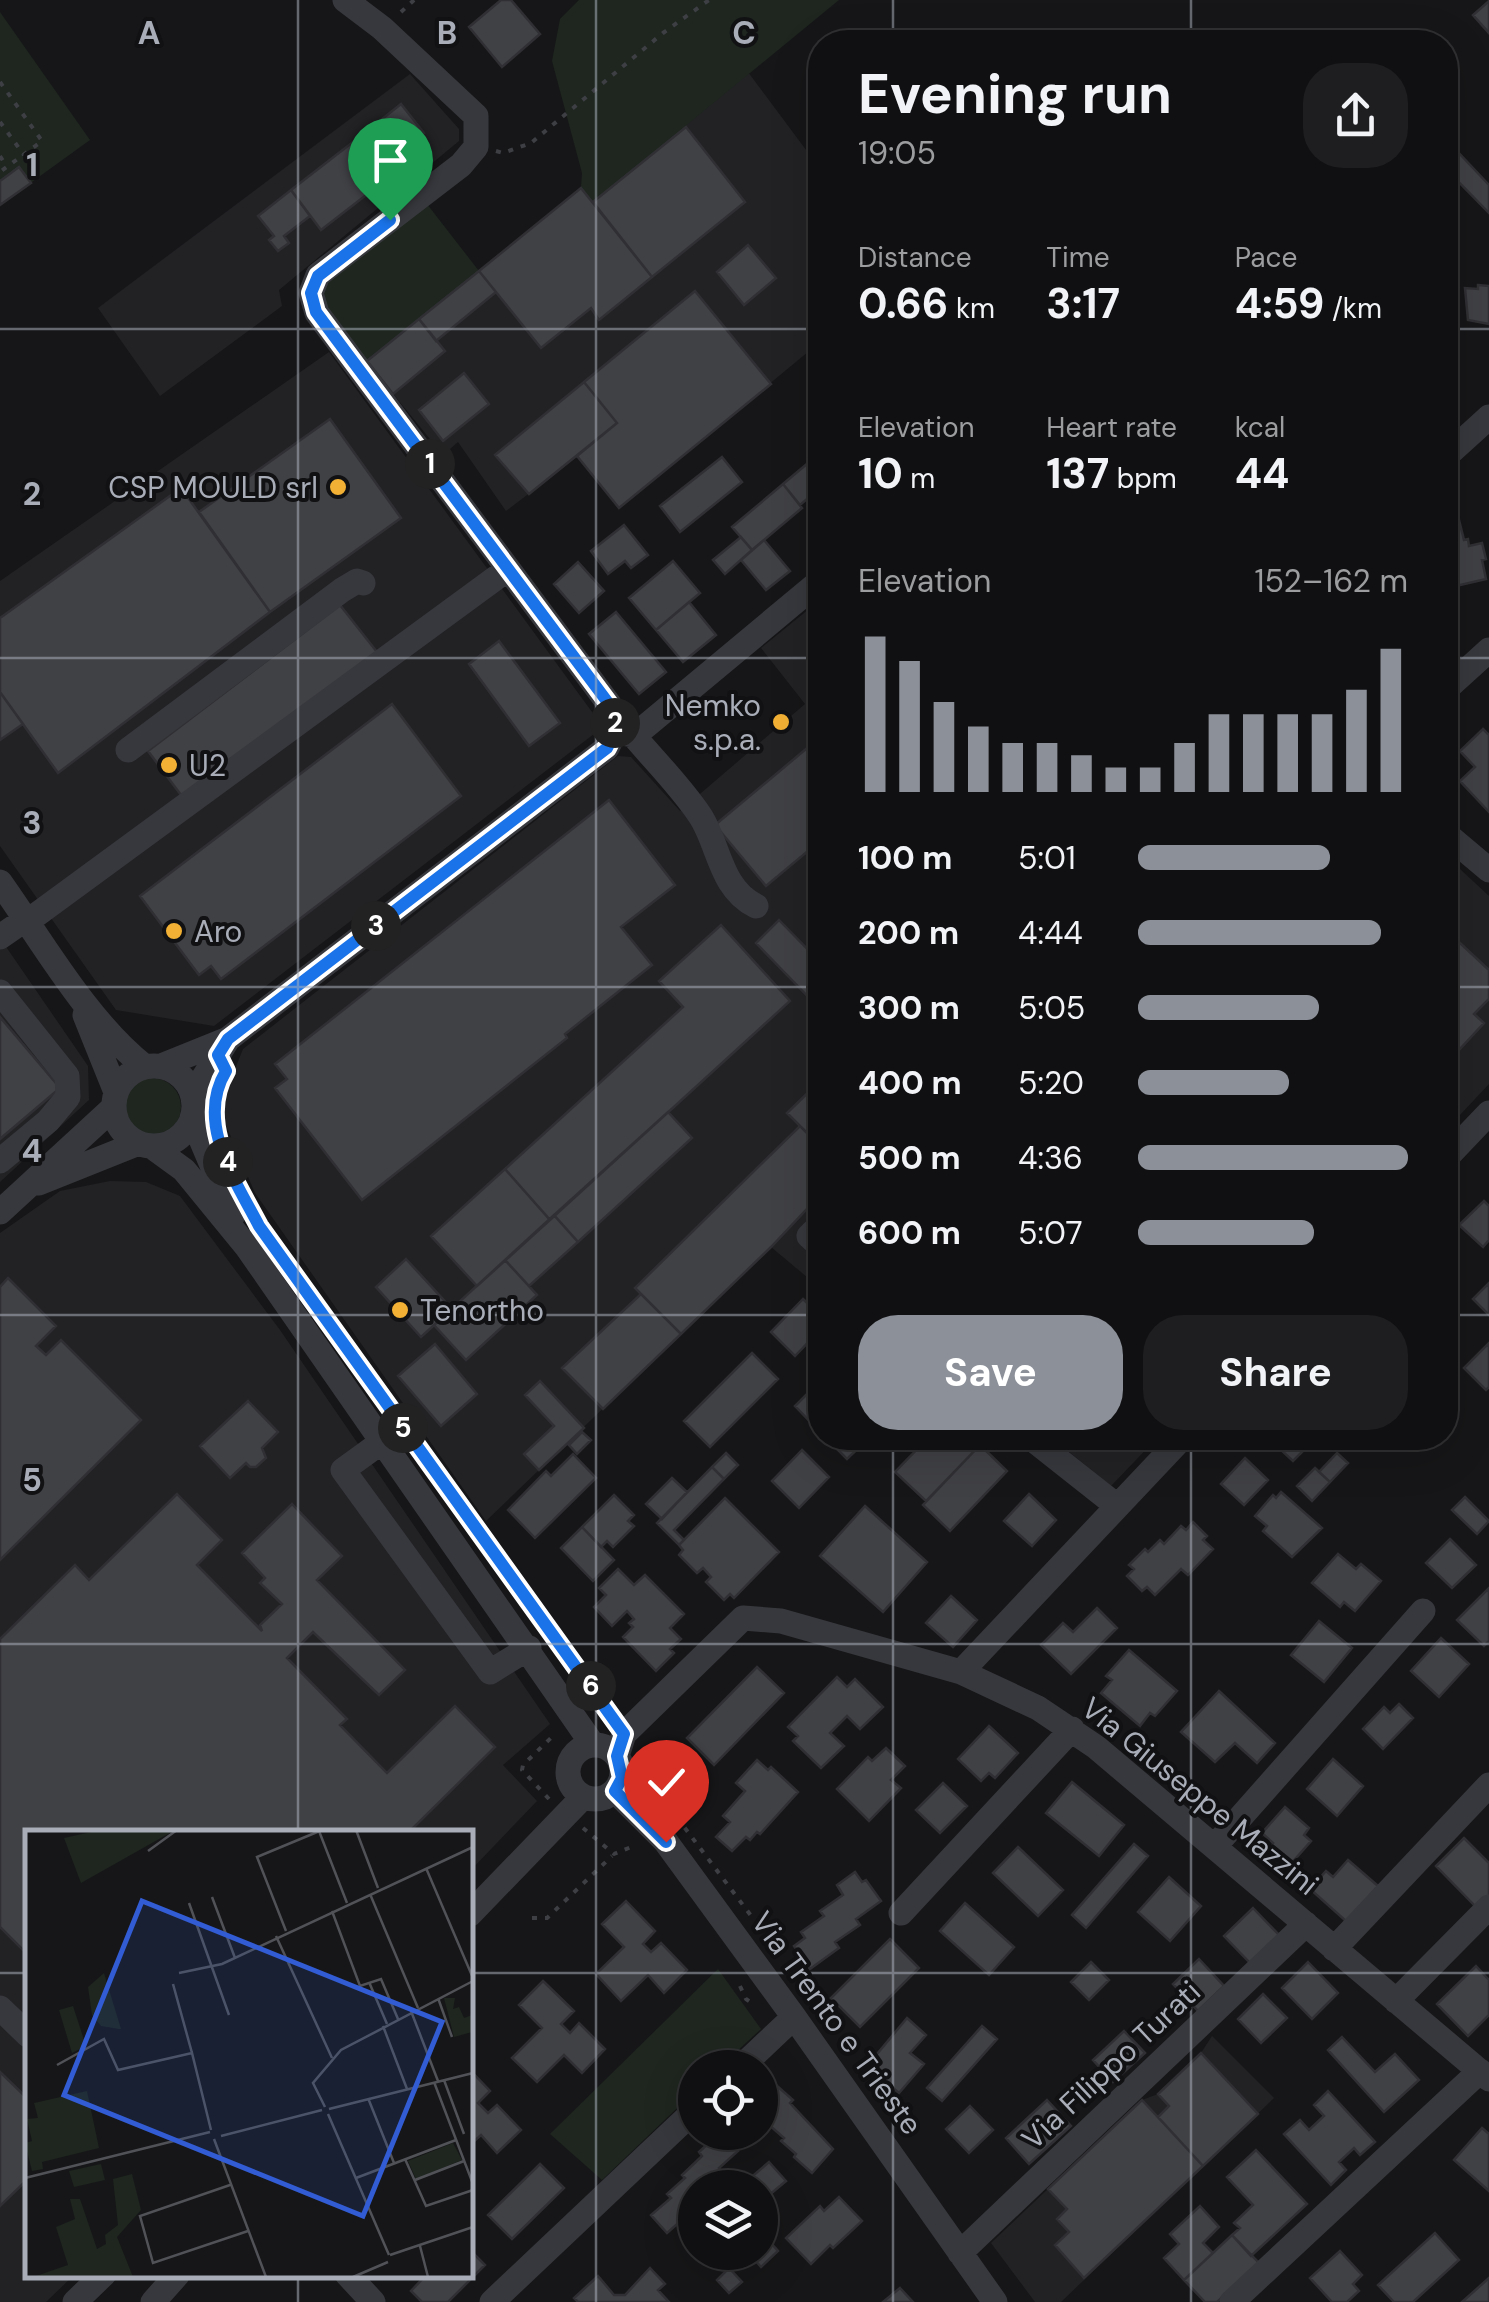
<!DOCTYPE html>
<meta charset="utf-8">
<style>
body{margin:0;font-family:"DM Sans",sans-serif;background:#1e1e20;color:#f1f3f6;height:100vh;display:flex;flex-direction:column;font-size:38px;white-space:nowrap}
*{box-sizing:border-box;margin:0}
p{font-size:32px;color:#9c9d9f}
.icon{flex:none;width:55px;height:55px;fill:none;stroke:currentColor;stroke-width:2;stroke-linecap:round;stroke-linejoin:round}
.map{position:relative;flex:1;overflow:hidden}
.sheet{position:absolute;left:808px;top:30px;width:650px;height:1420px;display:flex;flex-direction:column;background:#101012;border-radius:40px;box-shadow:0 10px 40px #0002,0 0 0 2px #303032}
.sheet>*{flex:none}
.controls{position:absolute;left:678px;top:2050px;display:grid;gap:20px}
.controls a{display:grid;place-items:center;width:100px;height:100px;border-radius:50%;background:#101012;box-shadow:0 10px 40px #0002,0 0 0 2px #303032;font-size:50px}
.pin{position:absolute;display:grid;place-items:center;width:85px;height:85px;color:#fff;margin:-102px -42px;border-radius:50% 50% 50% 0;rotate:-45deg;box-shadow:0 0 10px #0007}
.pin .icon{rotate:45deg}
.km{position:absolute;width:50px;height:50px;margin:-25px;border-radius:50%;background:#222;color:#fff;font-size:28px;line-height:50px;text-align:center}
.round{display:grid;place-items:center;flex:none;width:105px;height:105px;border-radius:40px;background:#1e1e20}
.overview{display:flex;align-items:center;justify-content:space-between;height:170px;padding:0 50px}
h1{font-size:55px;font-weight:700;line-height:75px}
.figures{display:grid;grid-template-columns:repeat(3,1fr);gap:15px;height:170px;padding:10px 50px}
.figures div{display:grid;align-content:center}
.figures b{font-size:42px;font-weight:700}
.figures small{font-size:28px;font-weight:400}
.figures p{font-size:28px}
.chart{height:280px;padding:20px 50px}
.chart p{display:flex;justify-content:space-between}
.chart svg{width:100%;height:180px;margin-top:10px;stroke:#8c9099;stroke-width:6}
.action{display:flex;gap:20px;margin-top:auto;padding:20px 50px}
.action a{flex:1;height:115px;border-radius:40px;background:#8c9099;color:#fff;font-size:40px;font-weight:700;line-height:115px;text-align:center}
.action a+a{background:#1e1e20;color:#f1f3f6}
ul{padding:0 50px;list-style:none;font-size:32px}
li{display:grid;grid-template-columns:160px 120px 1fr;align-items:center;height:75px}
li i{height:25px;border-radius:12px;background:#8c9099}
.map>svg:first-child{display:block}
</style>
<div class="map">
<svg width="1489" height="2302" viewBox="0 0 1489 2302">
<rect width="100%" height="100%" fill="#161618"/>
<path fill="#222225" d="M748,72L815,162L820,159V342L619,508L577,457L506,511L458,442L443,455L367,362L581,188L593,202Z
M410,74L459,129V141L279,290L282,306L160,396L98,308Z
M329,352L603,727L214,1026L116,1010L0,846V581Z
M820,600V1288L771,1247L486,1521L255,1193L219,1109L243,1049L618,756L631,757L680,811L805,704L761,648Z
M1445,855L1489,896V1084L1445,1131Z
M0,938L88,1066L89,1100L0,1182Z
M110,1181L146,1182L180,1196L280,1330L550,1724L503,1765L537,1801L470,1871V1832H28V2274L74,2275L46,2302H0V1233L60,1191Z
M1052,1438H1157L1111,1486Z
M1212,2036L1274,2098L1061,2302H1035L991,2243L1142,2100L1158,2094L1201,2053Z"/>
<path fill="#1e261f" d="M579,0H839L593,202L581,188L582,173L552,61L560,19Z
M0,12L90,140L0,205Z
M427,204L479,271L367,361L322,299L325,284Z
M123 1107a29 29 0 1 1 58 0a29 29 0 1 1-58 0Z
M718,1969L761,2029L720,2067L695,2068V2091L602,2180L550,2134Z"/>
<path fill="#404145" stroke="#303034" stroke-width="2.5" d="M501,0H511L540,34L502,67L469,27Z
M1489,1V33L1473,15Z
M401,104L424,133L384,164L362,135Z
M686,127L745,202L652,277L593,202Z
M362,135L392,175L321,230L291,190Z
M1457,151L1489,185V213L1445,168V163Z
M19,167L31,183L0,205V181Z
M581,188L652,277L599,320L591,308L541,348L479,271Z
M291,190L310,216L284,236L289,243L278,251L269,240L274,236L258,216Z
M748,245L776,278L744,305L717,272Z
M479,271L496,292L436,341L419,319Z
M1478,285L1489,286V324L1468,320L1465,288L1478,289Z
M695,291L771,384L619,508L577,456L617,423L584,382Z
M419,319L445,351L393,394L367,361Z
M464,373L489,404L443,441L419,410Z
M584,382L617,423L529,494L495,455Z
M330,419L401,518L270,612L199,512Z
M820,453V488L800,505L783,484Z
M722,457L742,482L680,532L660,506Z
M783,484L802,508L752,550L732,527Z
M181,488L270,612L58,773L0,692V618Z
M1456,508L1464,540L1468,539L1469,546L1482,543L1486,559L1482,560L1486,579L1456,586L1454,577L1445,579V511Z
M624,525L648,555L631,568L625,561L608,574L591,551Z
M741,537L752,550L725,574L713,560Z
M764,540L790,571L766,590L741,560Z
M673,561L700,593L656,630L629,598Z
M578,562L604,591L579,613L554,584Z
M689,602L716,635L683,662L656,630Z
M340,605L377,652L184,799L148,751Z
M616,612L666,672L639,694L589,634Z
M499,641L560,723L529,746L469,664Z
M0,692L23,724L0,740Z
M392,704L461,796L221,979L211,966L199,975L140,896Z
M1483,729L1489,735V812L1460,781L1475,767L1460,751Z
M818,739L820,841L766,886L715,825Z
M609,800L675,885L621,927L652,965L565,1034L567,1038L362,1200L275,1088L287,1079L275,1064Z
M779,920L820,962V1009L756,943Z
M721,925L790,1001L550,1220L505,1169L683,1007L659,981Z
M1445,929L1489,970V999L1474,1014L1484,1023L1445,1065Z
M0,1017L60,1088L0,1139Z
M820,1081V1146L787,1113Z
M668,1112L692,1138L578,1242L554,1215Z
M800,1126L820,1146V1195L771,1247L681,1334L635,1288Z
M505,1169L550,1220L477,1286L431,1236Z
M1484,1201L1489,1206V1240L1483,1247L1459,1225Z
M554,1215L578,1242L529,1286L505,1260Z
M406,1259L452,1309L421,1337L376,1287Z
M505,1260L537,1295L466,1360L434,1325Z
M8,1278L56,1326L36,1346L46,1355L61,1340L141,1420L0,1560V1287Z
M1489,1283V1315L1473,1299Z
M641,1294L681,1334L603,1409L562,1368Z
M803,1299L820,1315V1330L795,1356L771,1332Z
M1489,1343V1387L1486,1390L1464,1368Z
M435,1344L477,1394L441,1426L398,1376Z
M752,1353L778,1379L710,1447L684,1421Z
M540,1381L584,1428L539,1470L524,1454L554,1426L525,1395Z
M820,1381V1432L795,1406Z
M248,1401L278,1432L262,1448L266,1458L256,1467H250L246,1463L230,1478L200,1446Z
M582,1432L591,1440L577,1454L569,1445Z
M826,1438H869L847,1459Z
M928,1438H973L980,1445L926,1501L895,1472Z
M1268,1438H1316L1293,1461Z
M980,1445L1007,1471L950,1531L923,1505Z
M802,1450L829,1477L799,1508L772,1481Z
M726,1453L738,1465L724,1479L712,1467Z
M1337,1453L1348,1463L1330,1482L1319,1472Z
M573,1454L596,1478L535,1538L508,1510L546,1471L551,1476Z
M1245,1458L1268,1480L1244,1505L1221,1484Z
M712,1467L724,1479L674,1530L684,1540L679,1545L657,1523Z
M1315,1468L1330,1482L1312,1501L1297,1486Z
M672,1478L687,1492L662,1519L646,1504Z
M1281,1492L1322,1528L1292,1557L1263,1531L1267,1526L1255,1516L1273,1495L1276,1498Z
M177,1494L222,1540L197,1565L262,1631L260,1625L282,1604L260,1583L265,1578L242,1553L292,1504L342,1556L317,1580L405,1670L379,1695L313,1632L287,1658L347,1719L340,1725L387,1773L455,1706L495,1747L409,1832H28V1955L0,1927V1639L75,1565L89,1580Z
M1029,1494L1056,1520L1032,1546L1004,1521Z
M614,1495L634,1515L628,1521L634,1526L613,1547L607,1541L601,1547L582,1527Z
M1465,1497L1489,1521L1477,1534L1452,1510Z
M725,1498L779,1552L734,1598L730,1594L724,1600L706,1582L711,1577L703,1568L697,1573L679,1555L683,1550L679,1545Z
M865,1506L927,1562L883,1612L820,1556Z
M1193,1522L1207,1536L1203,1540L1213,1549L1188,1575L1181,1569L1155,1595L1147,1587L1142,1591L1127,1576L1134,1569L1129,1565L1145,1549L1148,1552L1160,1540L1164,1544L1181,1526L1186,1530Z
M582,1527L614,1560L593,1581L561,1548Z
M1450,1539L1476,1565L1452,1588L1426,1563Z
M1338,1554L1356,1569L1361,1564L1381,1581L1355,1611L1344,1602L1340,1607L1312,1583Z
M618,1569L634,1585L645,1575L684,1614L670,1628L681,1639L670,1649L674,1653L656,1671L623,1637L633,1627L629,1623L634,1619L627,1611L612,1626L594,1607L606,1595L599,1588Z
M1489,1588V1641L1484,1646L1457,1620Z
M951,1596L977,1620L953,1647L926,1623Z
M1097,1608L1117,1628L1071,1674L1041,1645L1063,1623L1073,1632Z
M1319,1621L1352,1648L1324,1682L1291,1655Z
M1441,1638L1469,1664L1439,1697L1411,1671Z
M1129,1650L1177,1691L1155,1716L1150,1713L1140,1726L1101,1693L1112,1680L1106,1676Z
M757,1667L784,1693L714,1765L687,1738Z
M837,1677L847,1687L855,1679L883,1707L860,1729L847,1716L830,1733L844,1746L821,1768L793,1741L798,1736L788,1727Z
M1219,1691L1275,1743L1257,1763L1235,1743L1215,1762L1181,1732Z
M1399,1704L1413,1718L1383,1749L1363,1729L1384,1707L1390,1713Z
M989,1726L1018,1753L995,1778L989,1773L981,1781L958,1759Z
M886,1748L905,1766L891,1780L901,1788L869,1821L837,1789L868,1757L872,1761Z
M1333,1759L1363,1786L1337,1816L1307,1789Z
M757,1760L768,1770L771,1767L798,1792L760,1834L757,1832L750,1840L746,1837L732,1851L716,1837L730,1822L723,1816L745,1791L736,1783Z
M1072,1782L1124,1825L1099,1856L1046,1813Z
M943,1783L967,1806L940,1833L916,1810Z
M1285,1807L1309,1828L1304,1835L1311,1841L1289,1866L1268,1848L1273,1843L1262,1833Z
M1464,1838L1489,1863V1896L1477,1908L1436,1866Z
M1134,1844L1148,1856L1086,1928L1072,1915Z
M1018,1847L1063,1890L1038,1916L993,1873Z
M1348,1860L1378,1886L1347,1922L1310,1889L1326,1871L1333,1877Z
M855,1872L862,1882L866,1880L881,1901L856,1919L860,1925L835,1942L839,1948L810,1969L794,1946L805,1938L801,1932L824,1916L820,1911L843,1895L837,1885Z
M1169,1877L1201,1906L1170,1941L1138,1912Z
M626,1901L655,1931L643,1944L651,1952L661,1943L687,1970L664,1993L648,1975L621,2001L596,1974L624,1947L602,1924Z
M965,1903L1014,1947L989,1975L940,1931Z
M1253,1908L1280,1936L1251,1964L1224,1936Z
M890,1939L919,1968L860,2027L831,1998Z
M1199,1959L1224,1986L1198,2011L1173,1984Z
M1091,1962L1109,1980L1089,2000L1071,1982Z
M1308,1962L1338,1993L1312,2019L1282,1988Z
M1476,1966L1489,1980V2015L1468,2036L1437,2004Z
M543,1981L574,2011L561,2024L570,2033L579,2023L605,2049L582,2073L564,2055L537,2082L512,2058L542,2028L519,2005Z
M1263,1994L1287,2018L1261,2043L1238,2019Z
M907,2018L926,2035L910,2053L924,2064L899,2093L867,2066Z
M982,2026L997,2039L942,2101L927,2088Z
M1124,2031L1145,2053L1113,2082L1093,2060Z
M1342,2037L1375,2072L1395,2054L1419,2080L1384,2112L1328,2050Z
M1201,2053L1258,2114L1203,2166L1158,2117L1169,2106L1158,2094Z
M470,2070L490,2091L478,2103L488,2113L497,2105L521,2130L497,2153L481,2135L470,2145Z
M0,2072L28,2099V2179L0,2206Z
M776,2085L793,2100L790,2103L833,2149L812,2173L794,2157L796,2154L781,2141L784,2138L767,2123L770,2119L760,2110V2103Z
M1328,2091L1375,2142L1360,2155L1354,2148L1339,2162L1346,2170L1331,2185L1284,2134L1300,2120L1309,2130L1324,2116L1314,2105Z
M1047,2100L1071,2126L1029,2164L1006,2138Z
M1142,2100L1203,2166L1084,2278L1055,2245L1069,2232L1057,2219L1067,2209L1048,2189Z
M970,2106L993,2130L969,2153L946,2129Z
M1482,2128L1489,2134V2191L1454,2160Z
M721,2132L738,2151L719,2168L723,2172L705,2188H695V2203L688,2209L691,2212L667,2233L651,2215L671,2198L667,2194L685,2178L682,2175L702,2156L699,2152Z
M1256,2150L1307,2204L1251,2256L1232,2235L1240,2228L1234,2223L1253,2205L1227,2177Z
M769,2162L786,2181L768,2196L771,2200L760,2210V2188H749L752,2185L748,2180Z
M540,2164L564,2188L512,2239L488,2215Z
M839,2197L862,2221L833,2248L830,2245L811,2264L786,2238L820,2206L824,2211Z
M1200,2206L1219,2227L1203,2243L1213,2253L1184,2280L1164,2258L1179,2244L1170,2234Z
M1435,2233L1459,2260L1413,2302H1394L1378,2285Z
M764,2235L778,2251L761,2267L748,2252H760V2239Z
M1232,2235L1259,2263L1217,2302H1205L1184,2280Z
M470,2250L485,2265L448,2302H422L411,2291L427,2274H470Z
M1340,2251L1362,2275L1353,2284L1359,2291L1347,2302H1332L1310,2278Z
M650,2268L665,2284L658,2290L669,2302H578L574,2298L598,2276L614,2295H625Z
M729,2268L742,2282L729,2293L717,2280Z
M1489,2278V2302H1462Z
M900,2288L913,2302H883Z"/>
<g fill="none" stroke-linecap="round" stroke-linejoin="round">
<path stroke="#3d3f44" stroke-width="4" stroke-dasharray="5 8" stroke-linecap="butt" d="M401,12L414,0
M0,82L42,141L0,172
M0,122L24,155
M496,151L503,153L531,143L663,33L709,0
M0,156L7,167
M393,1413L413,1442
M464,1516L609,1713
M640,1764L648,1779L755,1921
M549,1799L522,1770L523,1765L556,1733
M583,1828L614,1854L636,1845
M532,1918H547L612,1856
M740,1986L746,1999L755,2005"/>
<path stroke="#37383d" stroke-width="25" d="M1445,457L1489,417
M1445,690L1489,650
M615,732L633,735L646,726L820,581
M633,735C655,761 680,786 699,814C719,842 719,888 756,906
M128,750L342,590L357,581L363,583
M1445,833L1489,870
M0,882C42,941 87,1021 144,1066
M28,921L508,569
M0,937L26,919
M0,992L67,1076L68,1097L48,1121L0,1161
M85,1015L116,1092
M114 1106a40 40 0 1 1 80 0a40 40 0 1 1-80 0Z
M161,1066L228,1039L607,748L615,732L609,704L317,313L311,293L318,275L461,165L476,147V116L382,28L345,0
M195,1103L204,1077L228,1039
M192,1118L233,1215
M151,1146L184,1170L247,1247L593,1745
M1445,1159L1489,1113
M39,1183L139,1143
M0,1212L113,1108
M820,1225L809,1236L820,1246
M1031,1438L1117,1506
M383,1441L343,1470L490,1672L529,1648
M961,1672L1182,1438
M568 1772a27 27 0 1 1 54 0a27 27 0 1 1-54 0Z
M617,1756L624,1734L743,1618L781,1621L961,1672L1038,1708L1096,1747L1489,2079
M615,1791L666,1842L794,2017L995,2302
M1215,1846L1423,1611
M901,1913L1072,1729
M470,1914L583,1797
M1334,1949L1489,1785
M1396,2001L1489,1907
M0,2008L28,2035
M740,2068L794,2017
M960,2253L1306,1924
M347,2274L373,2302
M75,2302L104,2274
M153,2302L178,2274
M492,2302L695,2110
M1232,2302L1480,2071"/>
</g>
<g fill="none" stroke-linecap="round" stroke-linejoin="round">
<g stroke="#fff" stroke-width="20">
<path id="route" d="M390,220L318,276L311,293L316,312L609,704L615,732L607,748L228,1039L218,1055L226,1071C195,1122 235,1180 259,1226L624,1734L617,1756L622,1778L615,1791L666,1842"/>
</g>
<use href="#route" stroke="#1a73e8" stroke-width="12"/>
</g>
<path fill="none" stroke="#a8adb8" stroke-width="2.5" stroke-opacity="0.55" d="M298,0V1832M596,0V2302M893,0V42M1191,0V42M0,329H820M1445,329H1489M0,658H820M1445,658H1489M0,987H820M1445,987H1489M0,1315H820M1445,1315H1489M893,1438V2302M1191,1438V2302M0,1644H1489M0,1973H28M470,1973H1489M298,2274V2302"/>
<g fill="#f2b134" stroke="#111113" stroke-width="4">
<circle cx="338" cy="487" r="10"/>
<circle cx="781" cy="722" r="10"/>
<circle cx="169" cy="765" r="10"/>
<circle cx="174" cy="931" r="10"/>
<circle cx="400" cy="1310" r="10"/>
</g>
<g text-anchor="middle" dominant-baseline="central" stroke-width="8" stroke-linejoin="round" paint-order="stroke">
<g font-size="30" fill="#a8adb8" stroke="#111113" text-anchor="start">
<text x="318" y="487" text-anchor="end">CSP MOULD srl</text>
<text x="761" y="705" text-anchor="end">Nemko<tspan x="761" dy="34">s.p.a.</tspan></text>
<text x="189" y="765">U2</text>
<text x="194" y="931">Aro</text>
<text x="420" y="1310">Tenortho</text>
</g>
<g font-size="30" fill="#a8adb8" stroke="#111113">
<text transform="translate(1200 1796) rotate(39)">Via Giuseppe Mazzini</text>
<text transform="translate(837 2023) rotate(54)">Via Trento e Trieste</text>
<text transform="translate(1111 2065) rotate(-43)">Via Filippo Turati</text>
</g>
</g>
<g transform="translate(25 1830)">
<rect width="448" height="448" fill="#161618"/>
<path d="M75,0H150L56,53L39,8ZM79,143L96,199H94L76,196L67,185L63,157ZM419,168H430L428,179L434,177L439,188L447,185V202L429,207ZM48,176L61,216L47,223L34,180ZM62,261L74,318L17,332L18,339L7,341L0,313L7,311L2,289L13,288L9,273ZM428,313L437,330L391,349L383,331ZM76,334L80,350L49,357L44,341ZM107,344L116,380L92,407L108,447H8L43,435L31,397L50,389L45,369H55L72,419L81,414L80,405L93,395L88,349Z" fill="#1e261f"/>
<path fill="none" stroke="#505258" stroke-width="2.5" d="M331,0L353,58M294,1L322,73M123,21L152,0M401,38L448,148M345,64L393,178M187,67L210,128M164,73L204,185M307,81L335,156L356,149L373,189M261,101L232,27L297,0M251,106L307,228M154,143L197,134L448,17M344,152L362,194M148,154L167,223M413,168L427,207M386,181L413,251M358,196L382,259M32,235L79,209L93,240L167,223L186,300M419,250L439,304M409,252L448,354M343,268L369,333M300,277L288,253L316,220L448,151M304,279L448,243M303,284L364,425M196,306L297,280M189,309L241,447M380,329L401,376L448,360M0,348L185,302M331,348L431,310M390,350L439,331M205,355L115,386L128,433L223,401M395,416L403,447M365,425L448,397M328,447L363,432"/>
<path fill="#325cd3" fill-opacity="0.15" stroke="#325cd3" stroke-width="5" d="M117,71L417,192L338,386L39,265Z"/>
<rect width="448" height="448" fill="none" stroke="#a8adb8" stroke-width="5"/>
</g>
<g font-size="32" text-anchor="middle" font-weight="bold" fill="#a8adb8" stroke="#111113" stroke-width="8" stroke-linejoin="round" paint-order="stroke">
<text x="149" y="44">A</text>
<text x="447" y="44">B</text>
<text x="744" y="44">C</text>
<text x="32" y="176">1</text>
<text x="32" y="505">2</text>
<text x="32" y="834">3</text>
<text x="32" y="1162">4</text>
<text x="32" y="1491">5</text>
</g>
</svg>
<div class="controls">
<a><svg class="icon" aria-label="locate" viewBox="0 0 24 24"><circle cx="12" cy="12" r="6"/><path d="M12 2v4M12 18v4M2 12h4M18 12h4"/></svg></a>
<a><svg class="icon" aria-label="layers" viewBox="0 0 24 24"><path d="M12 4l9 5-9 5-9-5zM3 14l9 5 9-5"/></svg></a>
</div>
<div class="pin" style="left:390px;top:220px;background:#1e9e55"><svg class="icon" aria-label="arrive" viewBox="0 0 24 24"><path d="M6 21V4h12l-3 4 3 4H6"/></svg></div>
<div class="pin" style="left:666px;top:1842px;background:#d93025"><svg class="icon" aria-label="check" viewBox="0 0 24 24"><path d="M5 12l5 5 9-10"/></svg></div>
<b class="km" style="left:430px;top:464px">1</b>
<b class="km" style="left:615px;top:723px">2</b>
<b class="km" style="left:376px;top:926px">3</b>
<b class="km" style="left:228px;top:1162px">4</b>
<b class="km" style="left:403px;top:1428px">5</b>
<b class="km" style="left:591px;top:1686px">6</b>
<section class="sheet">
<div class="overview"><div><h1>Evening run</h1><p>19:05</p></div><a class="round"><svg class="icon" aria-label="share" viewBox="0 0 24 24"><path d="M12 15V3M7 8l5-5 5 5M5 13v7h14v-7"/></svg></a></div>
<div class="figures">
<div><p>Distance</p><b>0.66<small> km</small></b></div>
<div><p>Time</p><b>3:17</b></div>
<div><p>Pace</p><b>4:59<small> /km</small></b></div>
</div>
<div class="figures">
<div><p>Elevation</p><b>10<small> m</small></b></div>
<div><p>Heart rate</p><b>137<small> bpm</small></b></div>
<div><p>kcal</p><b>44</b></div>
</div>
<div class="chart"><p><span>Elevation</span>152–162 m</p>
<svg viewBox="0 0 160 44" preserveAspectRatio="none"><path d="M5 44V6M15 44V12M25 44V22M35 44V28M45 44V32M55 44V32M65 44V35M75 44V38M85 44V38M95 44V32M105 44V25M115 44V25M125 44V25M135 44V25M145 44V19M155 44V9"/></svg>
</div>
<ul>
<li><b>100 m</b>5:01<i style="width:71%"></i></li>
<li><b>200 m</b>4:44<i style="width:90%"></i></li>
<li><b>300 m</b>5:05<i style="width:67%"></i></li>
<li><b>400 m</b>5:20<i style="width:56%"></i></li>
<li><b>500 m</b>4:36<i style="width:100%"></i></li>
<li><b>600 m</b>5:07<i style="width:65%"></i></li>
</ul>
<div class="action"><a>Save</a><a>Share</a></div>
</section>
</div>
